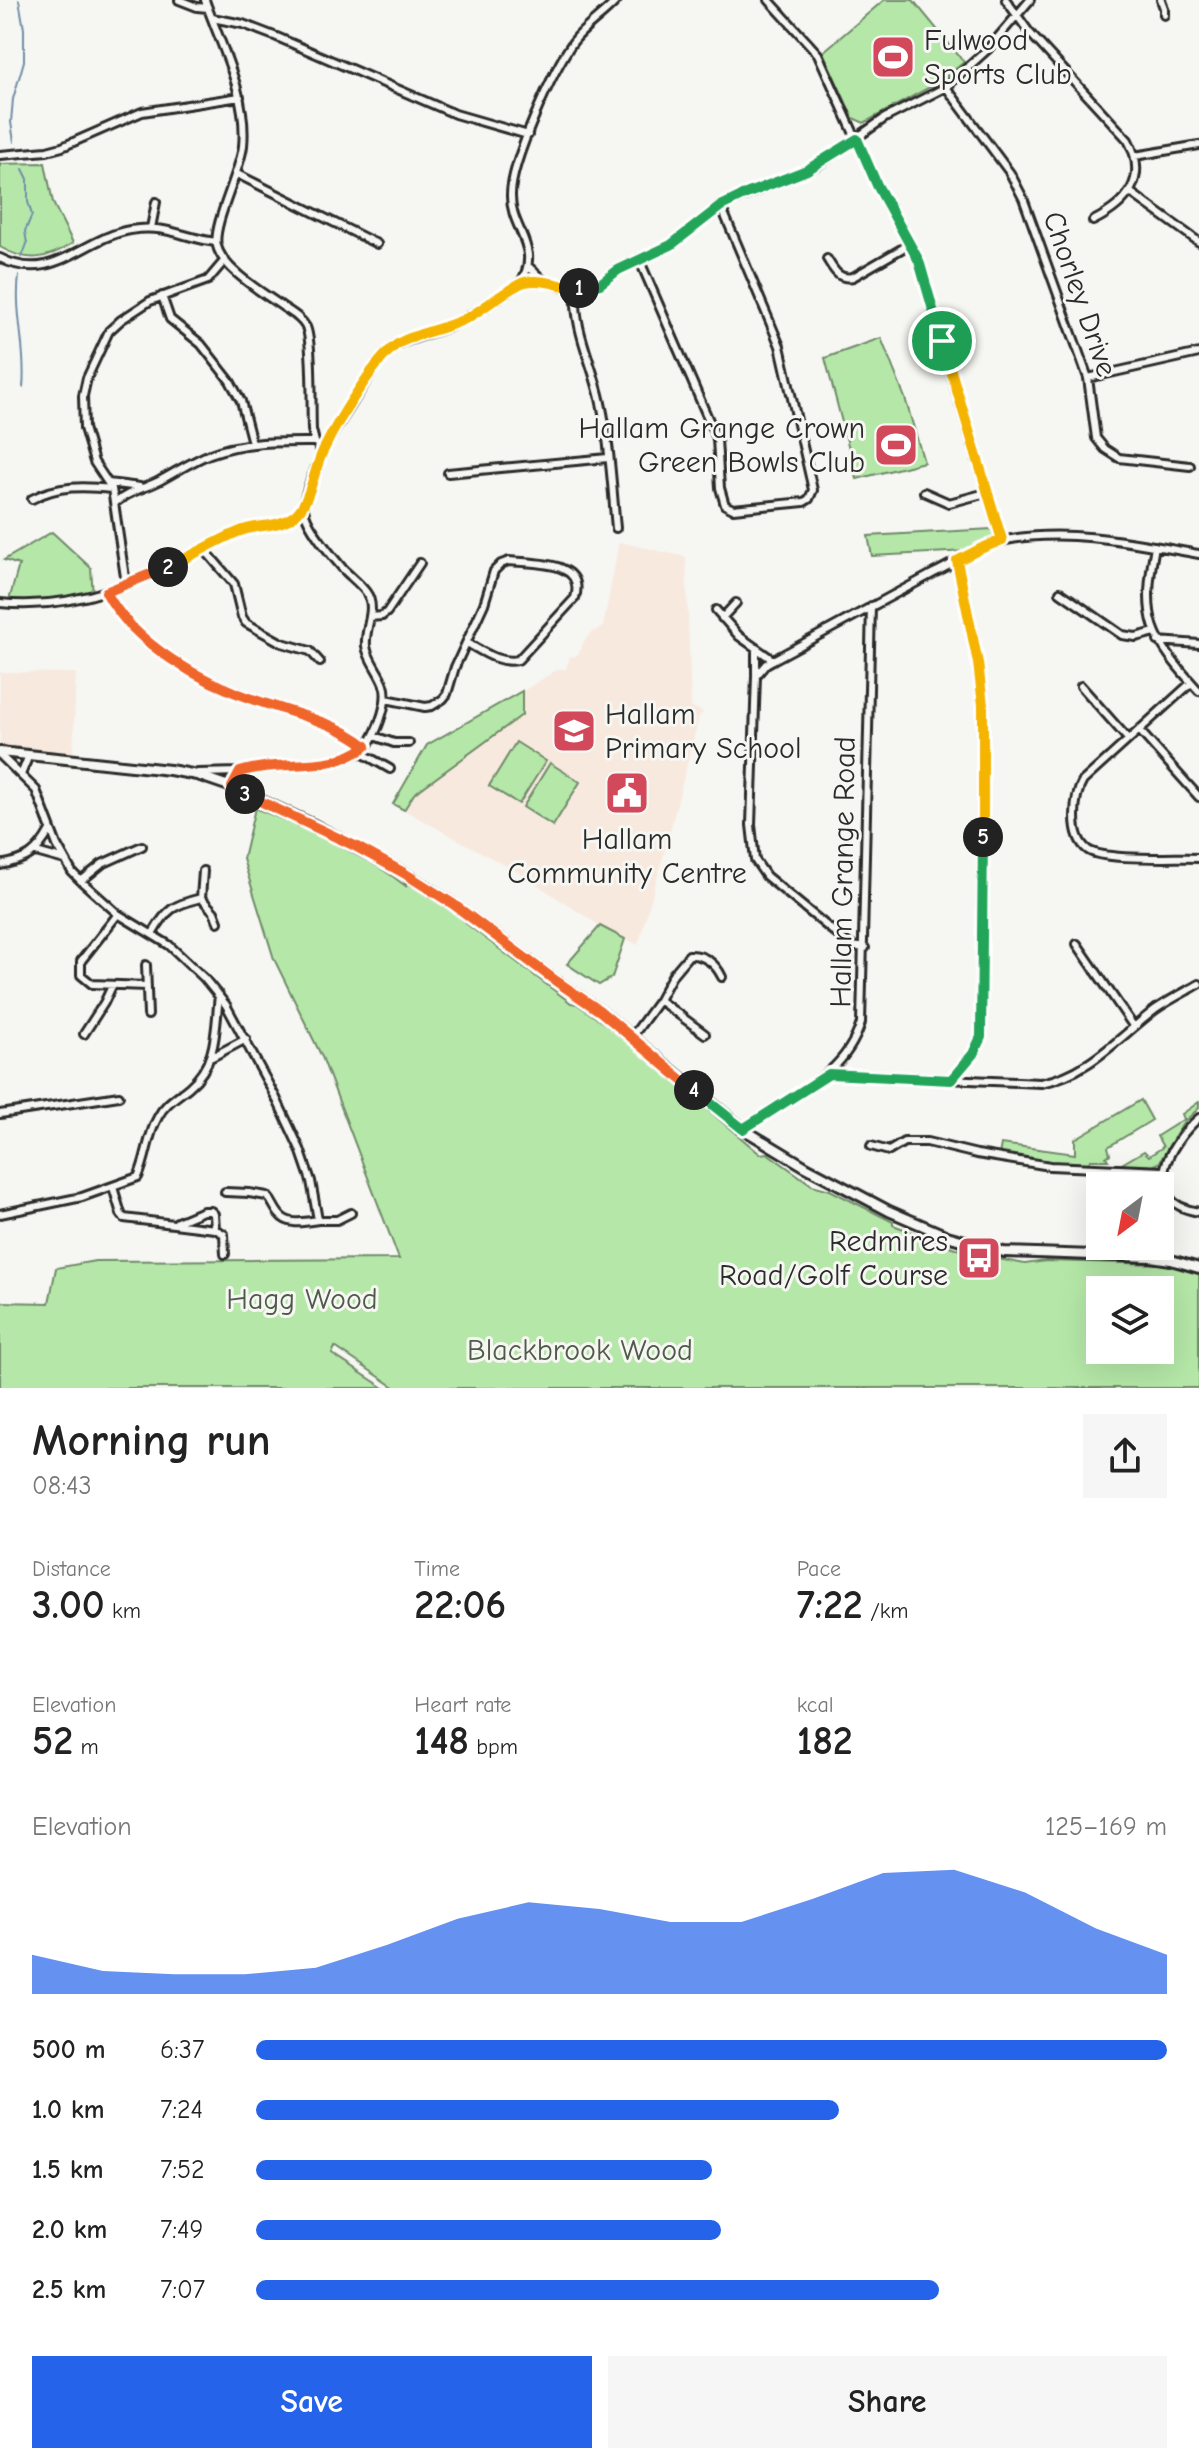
<!DOCTYPE html>
<meta charset="utf-8">
<style>
body{margin:0;font-family:"Comic Neue",sans-serif;background:#f6f6f6;color:#222;height:100vh;display:flex;flex-direction:column;font-size:30px;white-space:nowrap}
*{box-sizing:border-box;margin:0}
p{font-size:26px;color:#767676}
.icon{flex:none;width:44px;height:44px;fill:none;stroke:currentColor;stroke-width:2;stroke-linecap:round;stroke-linejoin:round}
.map{position:relative;height:1388px;overflow:hidden}
.sheet{display:flex;flex-direction:column;background:#fff;flex:1}
.sheet>*{flex:none}
.needle{width:52px;rotate:212deg}
.controls{position:absolute;left:1086px;top:1172px;display:grid;gap:16px}
.controls a{display:grid;place-items:center;width:88px;height:88px;border-radius:0px;background:#fff;box-shadow:0 8px 32px #0002;font-size:40px}
.pin{position:absolute;display:grid;place-items:center;width:68px;height:68px;color:#fff;margin:-34px;border:4px solid #fff;border-radius:50%;box-shadow:0 2px 8px #0007}
.km{position:absolute;width:40px;height:40px;margin:-20px;border-radius:50%;background:#222;color:#fff;font-size:22px;line-height:40px;text-align:center}
.round{display:grid;place-items:center;flex:none;width:84px;height:84px;border-radius:0px;background:#f6f6f6}
.head{display:flex;align-items:center;justify-content:space-between;height:136px;padding:0 32px}
h1{font-size:44px;font-weight:700;line-height:60px}
.stats{display:grid;grid-template-columns:repeat(3,1fr);gap:12px;height:136px;padding:8px 32px}
.stats div{display:grid;align-content:center}
.stats b{font-size:40px;font-weight:700}
.stats small{font-size:22px;font-weight:400}
.stats p{font-size:22px}
.chart{height:224px;padding:16px 32px}
.chart p{display:flex;justify-content:space-between}
.chart svg{width:100%;height:144px;margin-top:8px;fill:#2563eb;opacity:.7}
.primary-button{display:flex;gap:16px;margin-top:auto;padding:16px 32px}
.primary-button a{flex:1;height:92px;border-radius:0px;background:#2563eb;color:#fff;font-size:32px;font-weight:700;line-height:92px;text-align:center}
.primary-button a+a{background:#f6f6f6;color:#222}
ul{padding:0 32px;list-style:none;font-size:26px}
li{display:grid;grid-template-columns:128px 96px 1fr;align-items:center;height:60px}
li i{height:20px;border-radius:10px;background:#2563eb}
.map>svg:first-child{display:block}
</style>
<div class="map">
<svg width="1199" height="1388" viewBox="0 0 1199 1388">
<rect width="100%" height="100%" fill="#f6f6f2"/>
<filter id="ink" filterUnits="userSpaceOnUse"><feTurbulence type="fractalNoise" baseFrequency=".0125" numOctaves="2"/><feDisplacementMap in="SourceGraphic" scale="16" xChannelSelector="R" yChannelSelector="G"/><feConvolveMatrix kernelMatrix="1 2 1 2 8 2 1 2 1" color-interpolation-filters="sRGB"/></filter>
<g filter="url(#ink)">
<path fill="#f8e9de" d="M619,542L686,557L691,707L703,712L699,717L668,839L638,945L600,926L521,874L393,804L427,745L498,707L558,669H566L570,656L574,657L579,653L584,641L592,632L603,627Z
M0,672L76,673L73,755L0,748Z"/>
<path fill="#b5e8a8" stroke="#708a6a" stroke-width="2" fill-rule="evenodd" d="M884,0H913L964,62L941,81L864,123L853,118L823,52Z
M45,163L53,203L73,243C46,260 28,263 0,247V164Z
M881,338L905,398L924,462L857,479L825,358Z
M992,529L994,534L992,539L968,551L872,556L868,536Z
M52,532L91,568L93,596L8,604L19,565L4,560Z
M522,691V715L414,794L404,810L393,804L427,745Z
M516,742L546,761L519,804L489,786Z
M550,763L580,782L553,826L523,807Z
M255,808C308,830 362,851 407,887L403,880L454,911L468,925L571,1003L577,1004L616,1032L760,1154L767,1153L812,1185L830,1190L893,1222V1225L971,1254L1025,1264L1046,1261L1162,1264L1199,1273V1388H396L335,1347L332,1354L384,1388H0V1302L49,1303L56,1268L95,1261L399,1259L322,1057L274,959L243,859ZM1160,1290V1350H1100V1290Z
M600,926L625,939L612,977L599,985L567,964Z
M1141,1100L1152,1120L1108,1147L1110,1154L1106,1157L1108,1160H1090L1088,1167L1031,1161L999,1155L1001,1144L1075,1154V1139Z
M1199,1102V1108L1184,1122L1159,1163L1153,1166L1120,1165L1144,1151L1149,1156L1163,1147L1157,1136L1184,1119L1182,1114Z"/>
<g fill="none" stroke-linecap="round" stroke-linejoin="round">
<path stroke="#708ea8" stroke-width="2" d="M14,142L11,122L13,99L24,61V29L19,0
M22,257L27,244L25,231L32,215L28,202V179L23,169
M19,276C14,314 27,350 23,387"/>
<g stroke="#2b2b2b" stroke-width="12">
<path id="minor" d="M179,0L197,7L208,8
M205,0C221,47 248,95 243,146C240,173 212,225 217,246C223,270 264,293 283,307C292,313 301,318 306,327C313,342 311,410 312,430L315,442L322,451C318,464 302,497 304,509C306,526 333,557 344,570C351,577 360,584 366,592C378,608 364,628 366,646C368,660 379,671 384,685C390,701 375,742 361,751C331,770 273,761 240,772L232,787
M769,0L818,54L877,185L919,261L956,391L1002,540
M1006,0L1029,32L1128,140C1149,179 1127,204 1093,221
M1161,0L1164,8V15
M212,18L243,24L277,37L455,114L528,135
M946,87L1010,173L1023,198L1088,378L1096,438L1105,449L1119,458L1190,466
M0,155L47,151L62,147L142,112L240,97
M1135,156L1199,145
M237,174L377,244
M1130,192L1199,242
M151,228L156,202
M0,258C52,285 81,239 130,230C167,224 183,238 216,242
M639,259L717,439L720,488L725,505L733,509L804,502L809,499L813,490L780,346L721,206
M827,259C834,270 838,280 853,277L910,244
M528,266L545,282L560,286L588,288L600,284L618,270L671,245L721,206L818,165L885,118L946,87L988,49L1030,0
M521,282C542,247 510,229 511,195C511,162 553,70 573,42C585,26 604,15 617,0
M576,288C573,331 593,363 601,403C610,444 612,487 616,528
M162,296L170,319L201,344L230,381L241,401L252,443
M1088,378L1199,353
M322,451L379,361L395,345L451,326L490,304L521,282H545
M448,473L608,458
M108,483L140,487
M924,492L949,503L986,493
M32,499C58,485 84,486 112,489
M115,503C129,491 143,489 159,481C176,472 192,461 210,454C244,441 279,442 315,442
M1155,546C1141,620 1150,637 1199,691
M205,550L234,584L242,617L246,623L282,643L310,651L320,662
M126,584L112,489L94,462L84,428L83,396L87,378L109,331L121,320L150,301L208,280L225,260
M106,592C134,645 203,683 259,701C295,714 336,721 366,746
M1060,592L1122,635L1136,637L1155,632
M0,603C91,612 158,571 236,532C262,520 280,533 303,507
M716,610L739,636L773,660
M370,617L382,616L387,612L420,563
M722,618L736,603
M1158,641L1199,644
M756,649V674
M1191,683L1083,781C1077,791 1075,804 1075,816C1075,829 1077,842 1088,850C1104,861 1177,857 1199,858
M1081,686L1128,739
M386,699L425,707L432,706L443,699L447,694L455,667L484,604L494,571L501,564L509,561C534,564 586,560 575,598L518,660C499,664 482,651 467,643
M1139,730L1199,797
M374,736L394,743H409
M360,752L390,769
M0,755L36,790L57,845L72,872L81,881L118,914L169,945L204,978L226,1005L276,1098L300,1149L311,1181L318,1220C305,1222 288,1226 279,1214C274,1208 273,1202 267,1196L249,1193L225,1192
M198,773L240,772
M21,775L29,755
M36,852L65,860
M0,865C27,860 37,854 50,830
M81,881L102,864L142,846
M201,898L214,912L218,922
M118,914L81,961V975L92,984L147,986
M153,933C167,909 173,905 201,898L203,871
M1077,944L1134,1027
M865,948L851,946L766,876L755,860L751,825L756,676L766,664L773,660C827,631 880,602 934,573C957,562 980,545 1006,540C1070,528 1136,543 1199,554
M146,965L148,1015
M659,1000L705,1034
M84,1034L104,1003L112,986
M632,1037L659,1000L673,974L689,955C704,954 716,964 722,977
M212,1057L246,1039
M830,1074L1041,1083C1089,1074 1119,1037 1156,1009C1169,1000 1185,992 1199,984
M951,1080L973,1054L981,1037L983,705L978,663L957,561
M0,1114L119,1096
M1199,1118C1168,1144 1137,1202 1199,1212
M743,1129C787,1095 843,1081 861,1023L871,606
M871,1146L889,1151L904,1142H927L977,1154L1050,1166L1163,1171
M113,1187L121,1214L124,1218L215,1229L224,1234L225,1254
M0,1214L82,1197L138,1177C147,1158 147,1136 158,1117C165,1103 177,1097 189,1087C218,1063 215,1029 219,995
M318,1220H337L351,1213
M177,1222L203,1211H211L214,1214L215,1229"/>
</g>
<g stroke="#2b2b2b" stroke-width="14">
<path id="tertiary" d="M0,752L170,770L197,775L232,787L312,824L404,873L453,904L556,981L600,1011L743,1129L806,1167L889,1211L947,1236L1004,1252L1151,1257L1171,1260L1199,1268"/>
</g>
<use href="#minor" stroke="#f6f6f2" stroke-width="6"/>
<use href="#tertiary" stroke="#f6f6f2" stroke-width="8"/>
</g>
</g>
<g fill="none" stroke-linecap="round" stroke-linejoin="round" filter="url(#ink)">
<g stroke="#fff" stroke-width="16">
<path id="split-1" d="M579,288L600,284L618,270L671,245L721,206L746,194L807,170L857,139L877,185L919,261L942,341"/>
</g>
<g stroke="#fff" stroke-width="16">
<path id="split-2" d="M168,567C192,556 214,542 238,532C257,523 278,529 295,515C311,502 314,467 324,449C336,424 378,353 401,342C423,331 447,329 469,317C482,310 514,284 525,282C543,278 561,287 579,288"/>
</g>
<g stroke="#fff" stroke-width="16">
<path id="split-3" d="M168,567L106,592C134,645 203,683 258,701C295,714 336,722 366,746C334,773 278,759 240,772L232,787L245,794"/>
</g>
<g stroke="#fff" stroke-width="16">
<path id="split-4" d="M245,794L355,846L404,873L453,904L556,981L600,1011L694,1090"/>
</g>
<g stroke="#fff" stroke-width="16">
<path id="split-5" d="M694,1090L743,1129L829,1074L951,1080L973,1054L981,1037L983,837"/>
</g>
<g stroke="#fff" stroke-width="16">
<path id="split-6" d="M942,341L1002,540L980,549L957,561L978,663L983,705V837"/>
</g>
<use href="#split-1" stroke="#22a559" stroke-width="10"/>
<use href="#split-2" stroke="#f5b400" stroke-width="10"/>
<use href="#split-3" stroke="#f0652b" stroke-width="10"/>
<use href="#split-4" stroke="#f0652b" stroke-width="10"/>
<use href="#split-5" stroke="#22a559" stroke-width="10"/>
<use href="#split-6" stroke="#f5b400" stroke-width="10"/>
</g>
<defs>
<g id="stadium-square" transform="scale(2.3)"><rect x="-9" y="-9" width="18" height="18" rx="4" fill="#d1495b" stroke="#f6f6f2"/><path d="M0-5a6.5 5 0 1 0 0 10a6.5 5 0 1 0 0-10ZM-3.5-1.8h7v3.6h-7Z" fill="#fff"/></g>
<g id="school-square" transform="scale(2.3)"><rect x="-9" y="-9" width="18" height="18" rx="4" fill="#d1495b" stroke="#f6f6f2"/><path d="M0-5L7-2L0 1L-7-2ZM-4 1L0 2.5L4 1V4Q0 6-4 4Z" fill="#fff"/></g>
<g id="civic-square" transform="scale(2.3)"><rect x="-9" y="-9" width="18" height="18" rx="4" fill="#d1495b" stroke="#f6f6f2"/><path d="M-.6-6.5H3V-4.5H.6V-3L4-1V1h2V6H-6V1h2V-1L-.6-3ZM-1.2 2.5V6h2.4V2.5Z" fill="#fff"/></g>
<g id="bus-square" transform="scale(2.3)"><rect x="-9" y="-9" width="18" height="18" rx="4" fill="#d1495b" stroke="#f6f6f2"/><path d="M-5-6H5V4H4V6H2V4H-2V6H-4V4H-5ZM-3.5-4V0h7V-4ZM-3.5 1.2v1.5H-2V1.2ZM2 1.2v1.5H3.5V1.2Z" fill="#fff"/></g>
</defs>
<g fill-rule="evenodd">
<use href="#stadium-square" x="893" y="57"/>
<use href="#stadium-square" x="896" y="445"/>
<use href="#school-square" x="574" y="731"/>
<use href="#civic-square" x="627" y="793"/>
<use href="#bus-square" x="979" y="1258"/>
</g>
<g text-anchor="middle" dominant-baseline="central" stroke-width="6" stroke-linejoin="round" paint-order="stroke">
<g font-size="30" fill="#2b2b2b" stroke="#f6f6f2" text-anchor="start">
<text x="924" y="40">Fulwood<tspan x="924" dy="34">Sports Club</tspan></text>
<text x="865" y="428" text-anchor="end">Hallam Grange Crown<tspan x="865" dy="34">Green Bowls Club</tspan></text>
<text x="605" y="714">Hallam<tspan x="605" dy="34">Primary School</tspan></text>
<text x="627" y="839" text-anchor="middle">Hallam<tspan x="627" dy="34">Community Centre</tspan></text>
<text x="948" y="1241" text-anchor="end">Redmires<tspan x="948" dy="34">Road/Golf Course</tspan></text>
</g>
<g font-size="30" fill="#2b2b2b" stroke="#f6f6f2">
<text transform="translate(1080 294) rotate(71)">Chorley Drive</text>
<text transform="translate(843 872) rotate(-89)">Hallam Grange Road</text>
</g>
<g font-size="30" fill="#4e5a4a" stroke="#f6f6f2">
<text x="302" y="1299">Hagg Wood</text>
<text x="580" y="1350">Blackbrook Wood</text>
</g>
</g>
</svg>
<div class="controls">
<a><svg class="needle" viewBox="-14 -14 28 28"><path d="M0-13l5 13h-10z" fill="#e53935"/><path d="M0 13l5-13h-10z" fill="#767676"/></svg></a>
<a><svg class="icon" aria-label="layers" viewBox="0 0 24 24"><path d="M12 4l9 5-9 5-9-5zM3 14l9 5 9-5"/></svg></a>
</div>
<div class="pin" style="left:942px;top:341px;background:#1e9e55"><svg class="icon" aria-label="arrive" viewBox="0 0 24 24"><path d="M6 21V4h12l-3 4 3 4H6"/></svg></div>
<b class="km" style="left:579px;top:288px">1</b>
<b class="km" style="left:168px;top:567px">2</b>
<b class="km" style="left:245px;top:794px">3</b>
<b class="km" style="left:694px;top:1090px">4</b>
<b class="km" style="left:983px;top:837px">5</b>
</div>
<section class="sheet">
<div class="head"><div><h1>Morning run</h1><p>08:43</p></div><a class="round"><svg class="icon" aria-label="share" viewBox="0 0 24 24"><path d="M12 15V3M7 8l5-5 5 5M5 13v7h14v-7"/></svg></a></div>
<div class="stats">
<div><p>Distance</p><b>3.00<small> km</small></b></div>
<div><p>Time</p><b>22:06</b></div>
<div><p>Pace</p><b>7:22<small> /km</small></b></div>
</div>
<div class="stats">
<div><p>Elevation</p><b>52<small> m</small></b></div>
<div><p>Heart rate</p><b>148<small> bpm</small></b></div>
<div><p>kcal</p><b>182</b></div>
</div>
<div class="chart"><p><span>Elevation</span>125–169 m</p>
<svg viewBox="0 0 160 44" preserveAspectRatio="none"><path d="M0 44V32L10 37L20 38L30 38L40 36L50 29L60 21L70 16L80 18L90 22L100 22L110 15L120 7L130 6L140 13L150 24L160 32V44z"/></svg>
</div>
<ul>
<li><b>500 m</b>6:37<i style="width:100%"></i></li>
<li><b>1.0 km</b>7:24<i style="width:64%"></i></li>
<li><b>1.5 km</b>7:52<i style="width:50%"></i></li>
<li><b>2.0 km</b>7:49<i style="width:51%"></i></li>
<li><b>2.5 km</b>7:07<i style="width:75%"></i></li>
</ul>
<div class="primary-button"><a>Save</a><a>Share</a></div>
</section>
